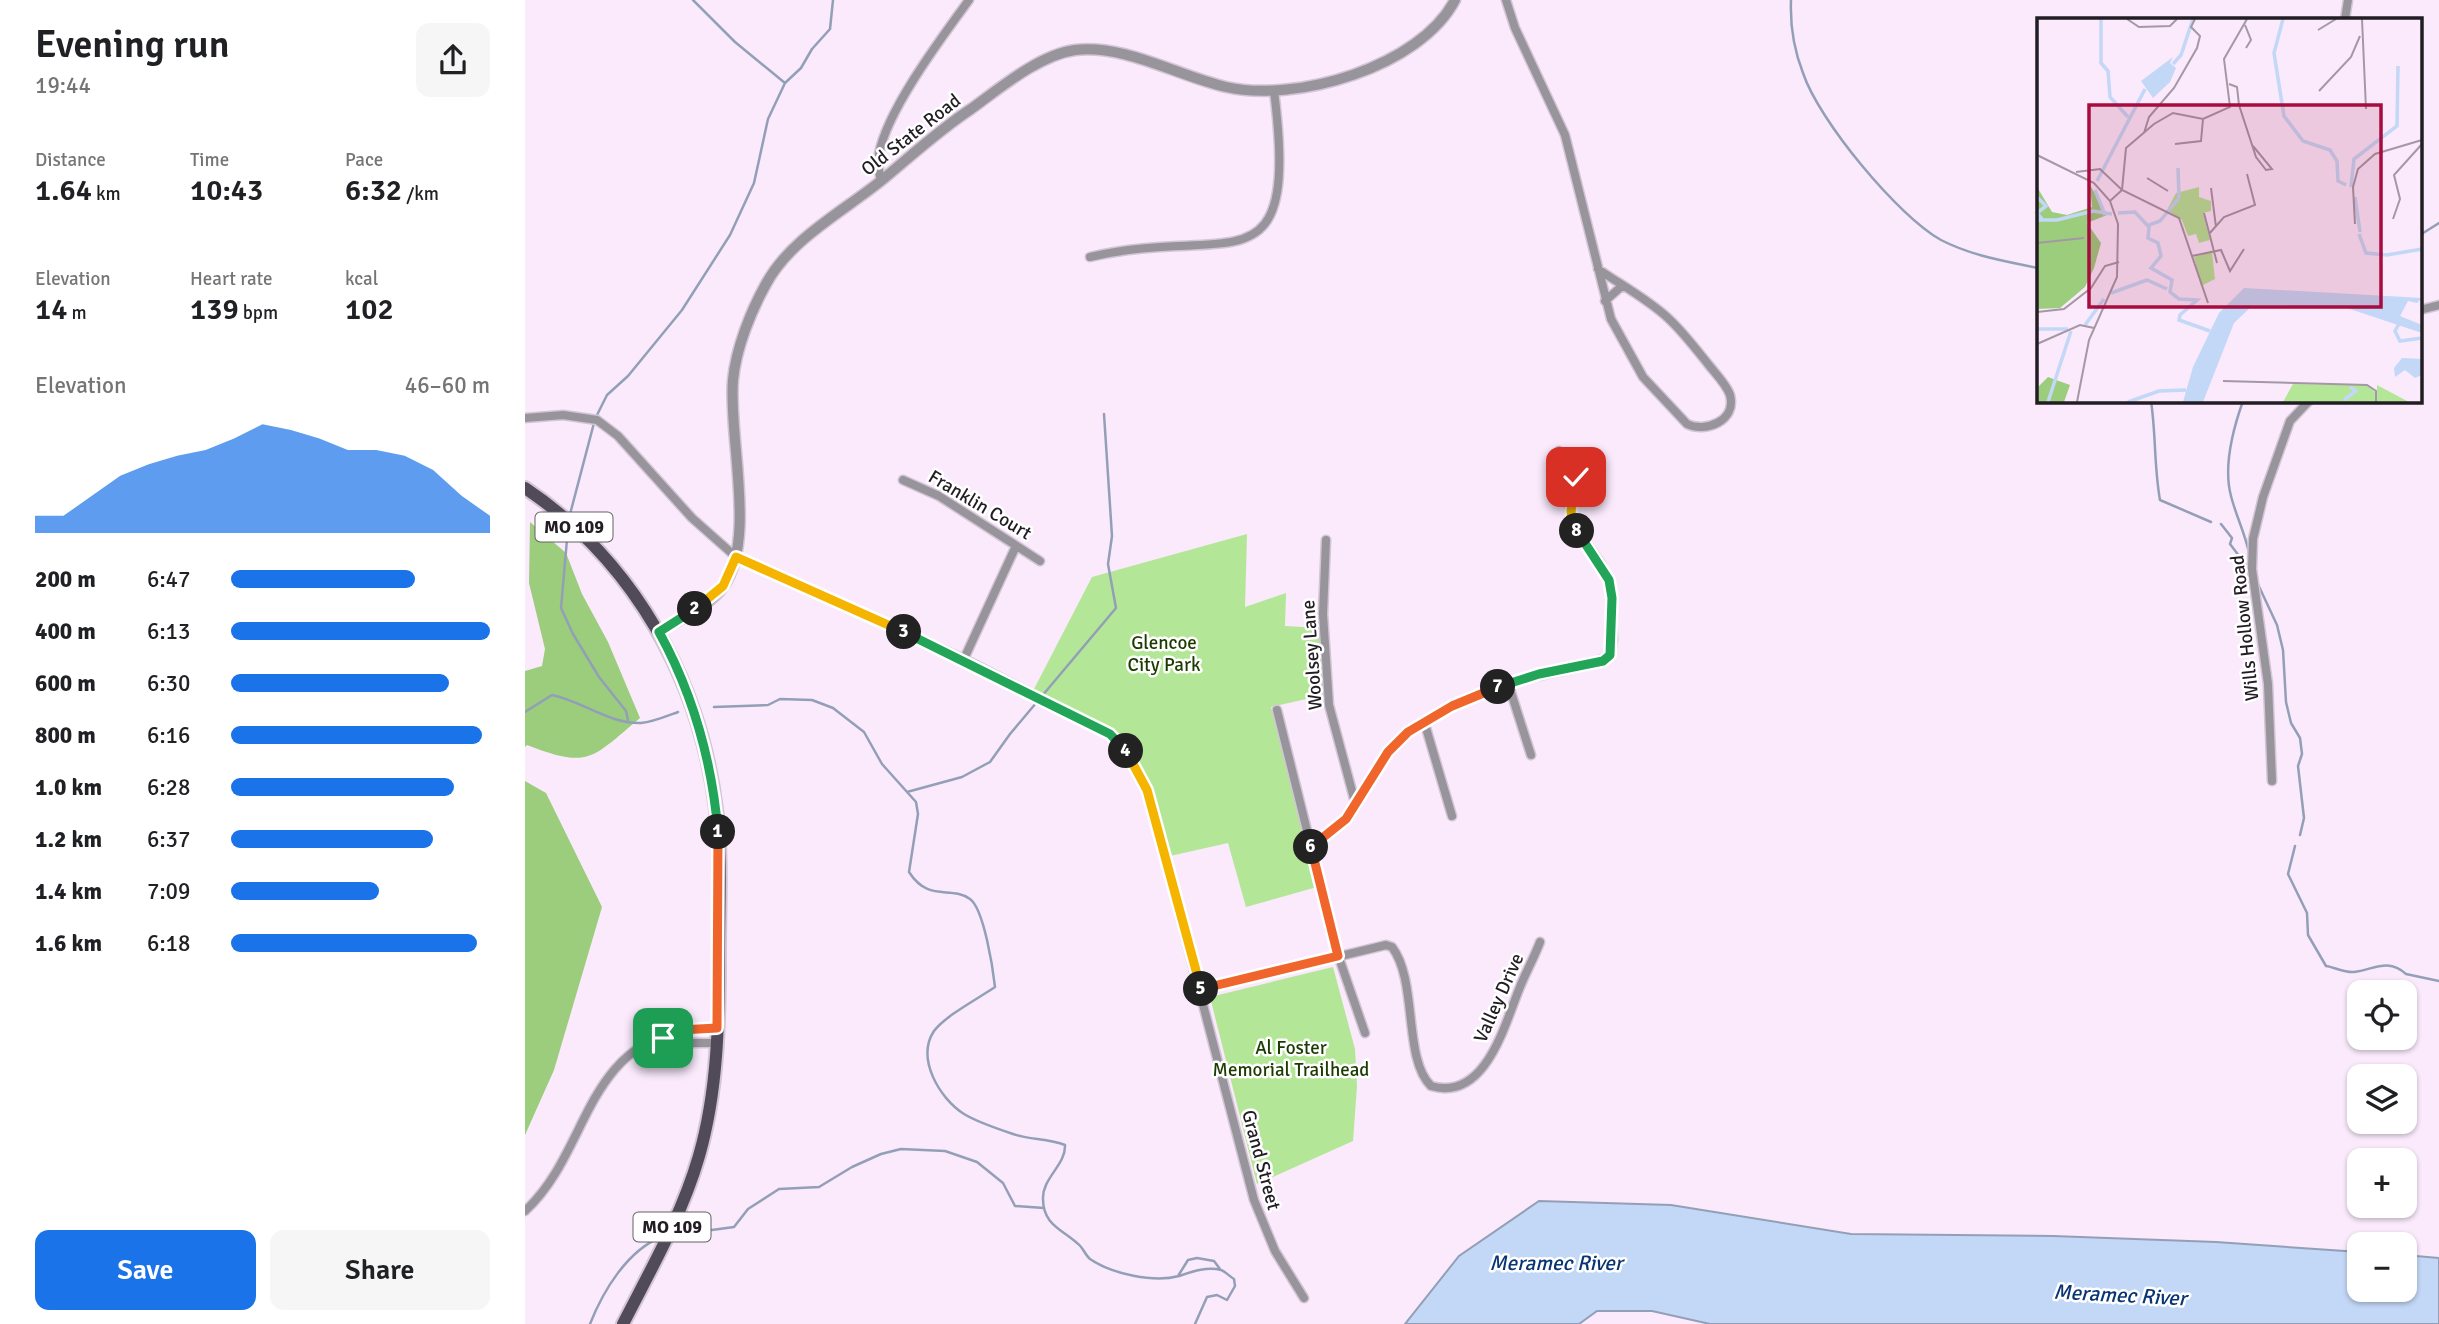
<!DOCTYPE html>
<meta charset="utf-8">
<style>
body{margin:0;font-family:Signika,sans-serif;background:#f6f6f6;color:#202124;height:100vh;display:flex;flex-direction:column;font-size:26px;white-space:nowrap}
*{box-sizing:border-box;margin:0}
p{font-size:23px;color:#757577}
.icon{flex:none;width:38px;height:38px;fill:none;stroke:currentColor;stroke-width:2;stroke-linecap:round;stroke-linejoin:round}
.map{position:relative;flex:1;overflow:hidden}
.sheet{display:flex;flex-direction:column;background:#fff;width:525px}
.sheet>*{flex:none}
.buttons{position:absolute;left:1822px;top:980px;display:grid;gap:14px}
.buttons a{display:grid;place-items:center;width:70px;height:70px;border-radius:14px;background:#fff;box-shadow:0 2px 5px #0004;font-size:35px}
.pin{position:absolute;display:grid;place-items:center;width:60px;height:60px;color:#fff;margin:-30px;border-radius:14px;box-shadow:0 4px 10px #0006}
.km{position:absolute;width:35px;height:35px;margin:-18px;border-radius:50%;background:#222;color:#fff;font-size:19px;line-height:35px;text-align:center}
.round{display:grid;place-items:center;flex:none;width:74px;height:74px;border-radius:14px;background:#f6f6f6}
.overview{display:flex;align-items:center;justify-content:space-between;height:119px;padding:0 35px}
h1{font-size:38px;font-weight:600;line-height:52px}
.stats{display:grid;grid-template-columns:repeat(3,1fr);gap:10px;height:119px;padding:7px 35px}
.stats div{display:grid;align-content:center}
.stats b{font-size:30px;font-weight:600}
.stats small{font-size:19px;font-weight:400}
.stats p{font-size:19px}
.chart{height:196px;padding:14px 35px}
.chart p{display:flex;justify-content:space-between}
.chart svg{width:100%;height:126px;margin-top:7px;fill:#1a73e8;opacity:.7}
.button{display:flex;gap:14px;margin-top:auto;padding:14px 35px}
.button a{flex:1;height:80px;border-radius:14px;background:#1a73e8;color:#fff;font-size:28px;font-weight:600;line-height:80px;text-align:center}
.button a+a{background:#f6f6f6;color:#202124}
ul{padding:0 35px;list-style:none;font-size:23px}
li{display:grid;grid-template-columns:112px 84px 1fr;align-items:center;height:52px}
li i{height:18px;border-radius:9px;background:#1a73e8}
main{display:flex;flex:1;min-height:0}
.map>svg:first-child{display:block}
</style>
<main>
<section class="sheet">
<div class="overview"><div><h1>Evening run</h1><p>19:44</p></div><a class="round"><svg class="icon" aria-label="share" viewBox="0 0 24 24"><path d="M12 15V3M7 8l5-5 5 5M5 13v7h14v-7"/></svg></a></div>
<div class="stats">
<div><p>Distance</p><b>1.64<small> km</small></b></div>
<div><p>Time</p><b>10:43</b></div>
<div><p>Pace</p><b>6:32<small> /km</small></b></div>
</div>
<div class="stats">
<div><p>Elevation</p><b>14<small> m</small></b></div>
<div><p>Heart rate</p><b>139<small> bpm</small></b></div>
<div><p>kcal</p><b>102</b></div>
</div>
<div class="chart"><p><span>Elevation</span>46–60 m</p>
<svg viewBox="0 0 160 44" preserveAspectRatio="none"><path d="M0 44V38L10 38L20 31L30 24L40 20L50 17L60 15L70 11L80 6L90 8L100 11L110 15L120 15L130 17L140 22L150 31L160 38V44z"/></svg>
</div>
<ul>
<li><b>200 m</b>6:47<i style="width:71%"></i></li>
<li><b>400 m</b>6:13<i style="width:100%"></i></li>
<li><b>600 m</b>6:30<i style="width:84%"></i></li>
<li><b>800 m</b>6:16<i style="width:97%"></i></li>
<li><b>1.0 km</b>6:28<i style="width:86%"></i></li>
<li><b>1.2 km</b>6:37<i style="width:78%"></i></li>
<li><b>1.4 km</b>7:09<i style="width:57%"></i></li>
<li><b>1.6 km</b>6:18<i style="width:95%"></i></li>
</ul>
<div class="button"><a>Save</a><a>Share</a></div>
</section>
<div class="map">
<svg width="1914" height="1324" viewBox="0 0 1914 1324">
<rect width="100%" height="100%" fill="#faeafc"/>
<path fill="#b4e697" d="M722,534L720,607L761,593L760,626L796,628L799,695L746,707L792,887L721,907L703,843L645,856C634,817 625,760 590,733C566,715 535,704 509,689L567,577Z
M808,967L830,1049L832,1086L828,1141L732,1184L685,997Z"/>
<path fill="#9bcd7d" d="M5,522L41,553L57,594L83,642L115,718C66,759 64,769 2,745L0,747V671L17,666L20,649L4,583Z
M0,781L21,793L77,907L29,1070L0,1135Z"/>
<path fill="#c3d7f6" stroke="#939fb7" stroke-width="2" d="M1014,1201L1146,1205L1326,1234L1528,1236L1691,1242L1834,1252V1290H1880V1255L1914,1258V1324H1185L1127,1311H1072L1054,1324H880L934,1256Z"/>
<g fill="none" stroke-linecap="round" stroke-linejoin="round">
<path stroke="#939fb7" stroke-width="2.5" d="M168,0L210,42L260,83
M1266,0C1265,25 1269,50 1278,73C1294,121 1373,216 1416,240C1447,256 1480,261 1513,268
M1895,235L1914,223
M1626,401C1631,434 1629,467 1635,500L1686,522
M1718,401C1708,429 1698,466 1706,496C1711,516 1720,533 1724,553
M71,417L82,395L103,376L157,310L205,235L229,183L243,119L260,83L276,68L287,49L305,29L308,0
M44,518L69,423
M1696,524L1707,538L1705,544L1724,569
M43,528L36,608L48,634L74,677L101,711L103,720
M1731,580L1752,625L1758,650L1761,702L1766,723L1775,738L1777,754L1773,766L1779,818L1775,835
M189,707L243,705L255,699L287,700L308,708L339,732L357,764L391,802L393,814L384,872C404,903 425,885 445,899C459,909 468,969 470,987C454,998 420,1016 409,1031C391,1058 414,1098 439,1114C452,1122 473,1129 488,1134C505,1140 523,1138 540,1145C541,1165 517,1178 518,1199C518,1224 536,1229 552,1243C558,1247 560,1255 565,1259C587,1274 629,1283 654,1276C666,1272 682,1266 696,1270C700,1271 705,1277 709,1279L710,1286L702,1300L692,1295L682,1297L670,1324
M0,712L27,695C57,701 84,724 116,723C128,722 142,716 153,712
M382,792L437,777L465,762L485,734L591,608L583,564L587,536L579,414
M1770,846L1763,874L1782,913L1783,935L1801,966C1809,967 1820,973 1829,972C1850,969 1863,958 1881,974L1914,981
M150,1235L209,1227L223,1209L254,1189L294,1187L327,1167L356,1154L376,1149L420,1151L452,1162L478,1183L490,1206L519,1208
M653,1276L663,1260L672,1258L689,1261L695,1269
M65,1324C78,1291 102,1251 136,1237"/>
<g stroke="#d3c5d5" stroke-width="11">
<path id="minor" d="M981,0L990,28L1040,135L1086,319L1118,377L1162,424C1180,433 1212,421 1205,395C1202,385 1190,373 1183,364C1171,349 1158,332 1144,319C1124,300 1096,285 1073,269
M1820,19L1823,0
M356,181C354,172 352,164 354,154C362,110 417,37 444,0
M565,257C704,224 775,296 749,91
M1080,301L1097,286
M1895,310L1914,305
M0,418L38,415L72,420L93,436L167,518L211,557L439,659L585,734L603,753L622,790L729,1200L750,1251L779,1298
M378,480L414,496L515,561
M801,540L798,614L804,705L831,806
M439,659L491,546
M983,683L1006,755
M752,710L813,955L840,1033
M899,721L927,816
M1747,781L1743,684L1727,569L1728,539L1738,497L1765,421L1784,401
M786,847L821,819L863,752L883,731L927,706L983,683L1067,664L1085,655L1088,640L1086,588L1076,564L1047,522L1044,506L1051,480L1034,451
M675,990L861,945L867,947C893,981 878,1059 906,1086C961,1102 980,1023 995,987C1001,972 1009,958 1015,942
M138,1038L154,1043H192
M0,1211C63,1153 58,1053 155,1030C166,1027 180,1029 192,1028"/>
</g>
<g stroke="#d3c5d5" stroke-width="13">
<path id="tertiary" d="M134,632C154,619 183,607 198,587C232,540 203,437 208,380C211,348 226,311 241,284C265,239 319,211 357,180C386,156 414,130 446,109C475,88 514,55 550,50C600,44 653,76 701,87C771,103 895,67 930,0"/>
</g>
<g stroke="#d3c5d5" stroke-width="16">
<path id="primary" d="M0,488C109,561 175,680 191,809C197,856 194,904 194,952C194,1020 193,1090 174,1156C157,1215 126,1269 98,1324"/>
</g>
<use href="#minor" stroke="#98949c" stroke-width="8"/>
<use href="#tertiary" stroke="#98949c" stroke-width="10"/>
<use href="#primary" stroke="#514a58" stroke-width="12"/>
</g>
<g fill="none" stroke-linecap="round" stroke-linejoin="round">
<g stroke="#fff" stroke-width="14">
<path id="split-1" d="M138,1038L155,1030L192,1028L193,832"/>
</g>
<g stroke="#fff" stroke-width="14">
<path id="split-2" d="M170,609L134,632C168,694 187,761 193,832"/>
</g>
<g stroke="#fff" stroke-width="14">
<path id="split-3" d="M170,609L198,586L211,557L379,632"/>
</g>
<g stroke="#fff" stroke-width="14">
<path id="split-4" d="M379,632L585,734L601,751"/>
</g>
<g stroke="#fff" stroke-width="14">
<path id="split-5" d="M601,751L622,790L676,989"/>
</g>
<g stroke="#fff" stroke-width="14">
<path id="split-6" d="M676,989L813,956L786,847"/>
</g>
<g stroke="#fff" stroke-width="14">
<path id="split-7" d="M786,847L821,819L863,752L883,732L927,706L973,687"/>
</g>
<g stroke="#fff" stroke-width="14">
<path id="split-8" d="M973,687L1014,674L1078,661L1085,655L1087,598L1084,580L1052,531"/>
</g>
<g stroke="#fff" stroke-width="14">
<path id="split-9" d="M1051,477C1054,499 1038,505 1052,531"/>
</g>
<use href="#split-1" stroke="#f0652b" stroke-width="9"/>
<use href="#split-2" stroke="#22a559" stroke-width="9"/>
<use href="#split-3" stroke="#f5b400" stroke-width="9"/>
<use href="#split-4" stroke="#22a559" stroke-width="9"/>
<use href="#split-5" stroke="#f5b400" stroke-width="9"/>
<use href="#split-6" stroke="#f0652b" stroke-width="9"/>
<use href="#split-7" stroke="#f0652b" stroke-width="9"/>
<use href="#split-8" stroke="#22a559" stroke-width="9"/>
<use href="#split-9" stroke="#f5b400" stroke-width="9"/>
</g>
<g text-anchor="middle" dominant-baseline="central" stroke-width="5" stroke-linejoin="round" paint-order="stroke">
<g fill="#fff" stroke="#646165" stroke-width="2">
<rect x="10.5" y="512.5" width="77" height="29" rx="5"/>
<rect x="108.5" y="1212.5" width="77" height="29" rx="5"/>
</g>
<g font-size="18" font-weight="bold" fill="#221d23">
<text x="49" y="527">MO 109</text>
<text x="147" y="1227">MO 109</text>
</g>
<g font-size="19" fill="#221d23" stroke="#fff">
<text transform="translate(386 135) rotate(-38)">Old State Road</text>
<text transform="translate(455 505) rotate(31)">Franklin Court</text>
<text transform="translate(1720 628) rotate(-96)">Wills Hollow Road</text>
<text transform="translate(787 655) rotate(-94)">Woolsey Lane</text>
<text transform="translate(974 998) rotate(-66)">Valley Drive</text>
<text transform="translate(736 1160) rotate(75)">Grand Street</text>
</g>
<g font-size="19" fill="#1c3b01" stroke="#fff">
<text x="639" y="643">Glencoe<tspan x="639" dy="22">City Park</tspan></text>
<text x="766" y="1048">Al Foster<tspan x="766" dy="22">Memorial Trailhead</tspan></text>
</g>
<g font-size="21" font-style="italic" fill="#093575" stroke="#fff">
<text x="1031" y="1263">Meramec River</text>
<text transform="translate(1595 1295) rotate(3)">Meramec River</text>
</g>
</g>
<g transform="translate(1512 18)">
<rect width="385" height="385" fill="#faeafc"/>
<path d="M162,169V179L174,183V193L166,195L173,222L162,225L159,216L151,218L145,202L130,192L139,175ZM175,234L178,261L164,268L157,239ZM256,366L329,367L338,374V384H246ZM340,367L372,384H340Z" fill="#b4e697"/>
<path d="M53,167L70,197L50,205L64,225L57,250L48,269L23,290L0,291V169L15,194L30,197L55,189ZM11,359L33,367L27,384H0V370Z" fill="#9bcd7d"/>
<path d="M136,39L133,45L139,50L133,64L116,80L104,63ZM207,270L385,280L380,285L371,283L363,298L385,307V315L307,289L216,287L197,305L166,384H146L156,349L182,295ZM365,340L385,341V357L378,360L368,352L358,359L357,350Z" fill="#c3d7f6"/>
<path fill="none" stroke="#c3d7f6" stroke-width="3.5" d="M64,1V45L71,53L73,79L91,99M246,1L237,35L247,98L266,123L293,132L300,143L301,163L309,167M136,46L144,37L156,1M60,163L108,71M314,169L317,141L360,108L361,48M58,172L68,197M0,179L9,188L0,195L5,201M318,179L323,214M81,195L98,194L112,209L111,220L121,225L124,238L114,250L135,262L133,274L142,281L160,282L143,297L142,302L173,313M0,202H20L56,193L75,196M112,207L123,203L142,180L141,150M322,216L329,235L350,237L385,231M74,275L110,262L130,271M363,304L358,313L363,323L385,320M48,307L67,281M0,311H31M307,382L319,373L313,369M11,384L34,313M91,384L122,373L149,372"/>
<path fill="none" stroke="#a498a5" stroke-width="2" d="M90,1L102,9L133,8L140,1M325,1L329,91M208,7L214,22L209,30M281,12L299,1M192,66L200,69L202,87L219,139L229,152L235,151L216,128M282,73L314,39L323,18M107,115L112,99L137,70L160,30L163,18L154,9L158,1M138,126L164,123L166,101M0,137L57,165L73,183L81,206L80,259L52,322L40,384M39,154L63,151L85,172L142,200L171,285M110,160L131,173M174,170L179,209M73,183L85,172L89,130L117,106L136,95L166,101L193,89L187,41L210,1M167,195L180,245M356,201L363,181L357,157L385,126M318,206L316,169L321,151L338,136L385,122M172,216L187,199L218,187L210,156M0,225L47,220M155,238L184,232L193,253L207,231M0,294L27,291L54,270L68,248L82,244M0,326L43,307L57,310M186,363L330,367L339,373V384"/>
<path fill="#a60d3e" fill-opacity="0.15" stroke="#a60d3e" stroke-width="3.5" d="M52,87H344V289H52Z"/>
<rect width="385" height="385" fill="none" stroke="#221d23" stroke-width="3.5"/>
</g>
</svg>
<div class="buttons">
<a><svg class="icon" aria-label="locate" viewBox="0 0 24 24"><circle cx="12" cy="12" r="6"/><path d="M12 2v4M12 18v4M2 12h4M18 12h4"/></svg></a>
<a><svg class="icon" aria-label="layers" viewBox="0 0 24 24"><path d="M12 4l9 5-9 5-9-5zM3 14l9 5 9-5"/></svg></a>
<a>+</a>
<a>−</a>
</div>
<div class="pin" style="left:138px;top:1038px;background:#1e9e55"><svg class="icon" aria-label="arrive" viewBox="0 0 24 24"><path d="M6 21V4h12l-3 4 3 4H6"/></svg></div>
<div class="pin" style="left:1051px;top:477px;background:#d93025"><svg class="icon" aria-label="check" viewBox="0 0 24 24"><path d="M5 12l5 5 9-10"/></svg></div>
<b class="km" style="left:193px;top:832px">1</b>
<b class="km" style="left:170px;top:609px">2</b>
<b class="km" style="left:379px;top:632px">3</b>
<b class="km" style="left:601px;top:751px">4</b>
<b class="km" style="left:676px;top:989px">5</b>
<b class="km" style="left:786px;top:847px">6</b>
<b class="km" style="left:973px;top:687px">7</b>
<b class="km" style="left:1052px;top:531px">8</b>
</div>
</main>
